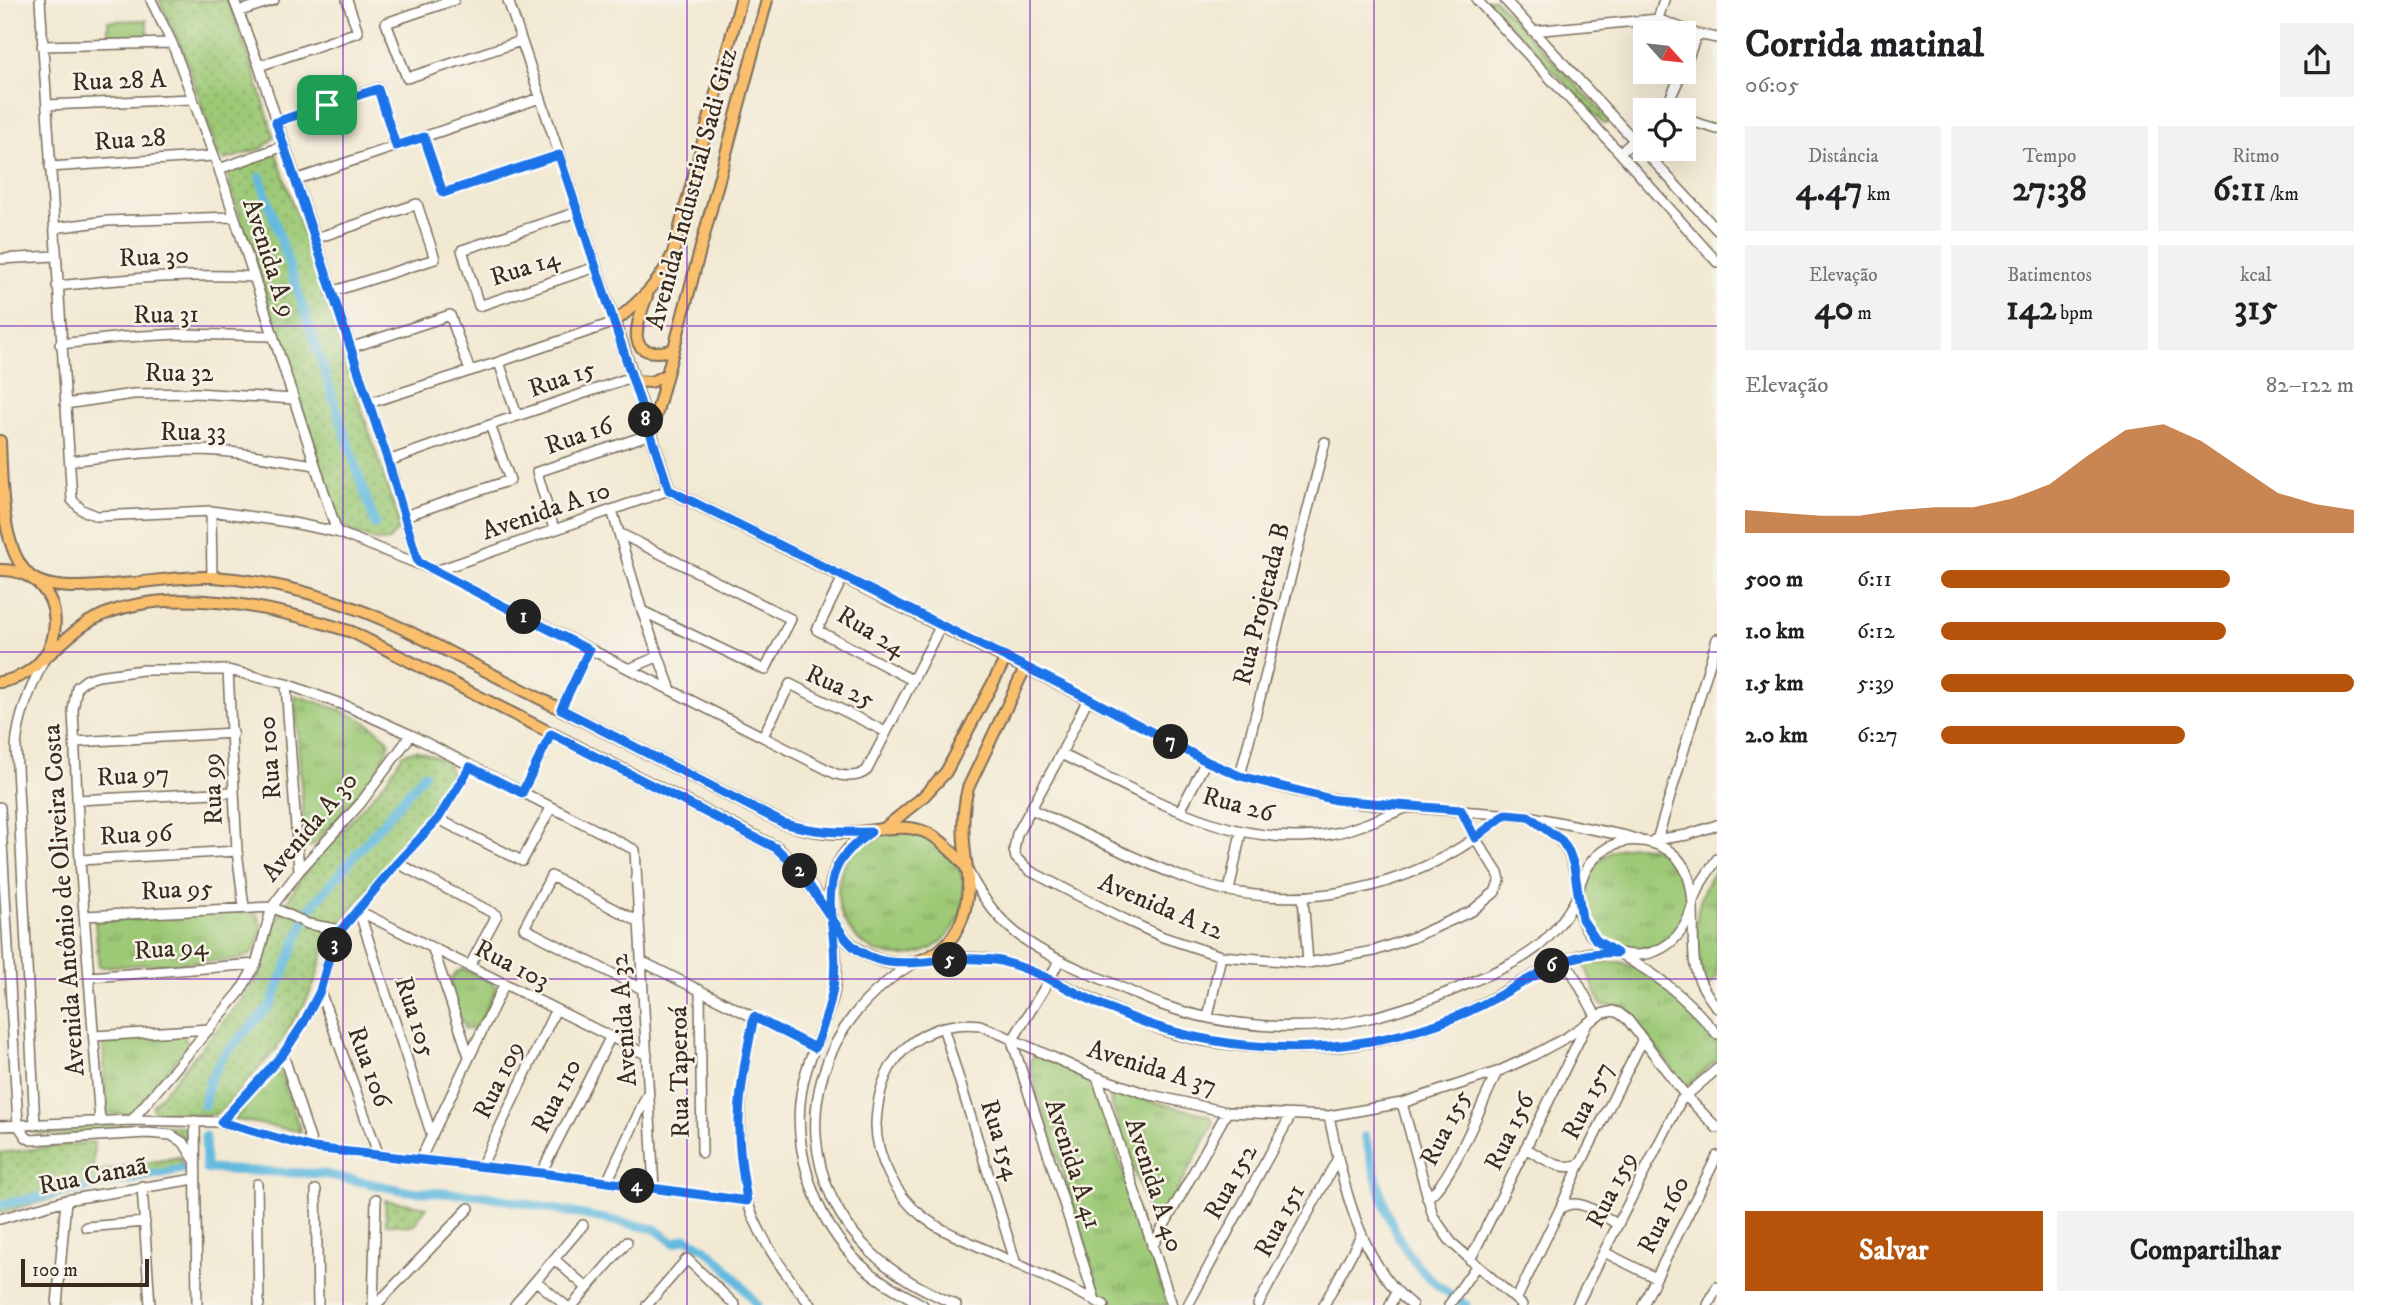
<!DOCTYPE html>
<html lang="pt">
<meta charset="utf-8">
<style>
body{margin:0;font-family:"IM FELL DW Pica",serif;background:#f2f2f2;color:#202124;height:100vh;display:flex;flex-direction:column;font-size:26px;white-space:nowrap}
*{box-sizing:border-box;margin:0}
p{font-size:23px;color:#757577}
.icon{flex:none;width:38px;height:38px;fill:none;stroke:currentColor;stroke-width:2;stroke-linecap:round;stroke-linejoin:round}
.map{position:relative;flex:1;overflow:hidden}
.side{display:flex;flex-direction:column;background:#fff;width:665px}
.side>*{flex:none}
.needle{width:46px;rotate:117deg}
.controls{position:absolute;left:1633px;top:21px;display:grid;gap:14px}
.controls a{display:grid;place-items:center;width:63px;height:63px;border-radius:0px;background:#fff;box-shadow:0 7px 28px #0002;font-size:35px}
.scale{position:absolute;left:21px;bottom:18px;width:128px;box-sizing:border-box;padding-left:7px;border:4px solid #3b2a1e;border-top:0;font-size:19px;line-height:24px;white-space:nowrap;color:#3b2a1e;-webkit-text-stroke:5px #f7f3e8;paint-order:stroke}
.pin{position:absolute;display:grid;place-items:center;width:60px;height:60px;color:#fff;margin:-30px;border-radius:14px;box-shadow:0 4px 10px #0006}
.km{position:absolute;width:35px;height:35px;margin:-18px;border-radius:50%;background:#222;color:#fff;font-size:19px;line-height:35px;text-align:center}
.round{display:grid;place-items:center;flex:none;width:74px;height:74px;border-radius:0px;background:#f2f2f2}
.overview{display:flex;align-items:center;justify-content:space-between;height:119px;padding:0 28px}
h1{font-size:38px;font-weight:700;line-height:52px}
.metrics{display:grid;grid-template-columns:repeat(3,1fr);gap:10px;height:119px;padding:7px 28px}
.metrics div{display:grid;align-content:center;border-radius:0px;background:#f2f2f2;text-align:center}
.metrics b{font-size:35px;font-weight:700}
.metrics small{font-size:19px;font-weight:400}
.metrics p{font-size:19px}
.chart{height:196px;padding:14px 28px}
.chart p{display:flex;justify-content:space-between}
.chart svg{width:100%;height:126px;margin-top:7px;fill:#b45309;opacity:.7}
.button{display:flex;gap:14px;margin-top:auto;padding:14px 28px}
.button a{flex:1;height:80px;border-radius:0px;background:#b45309;color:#fff;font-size:28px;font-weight:700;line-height:80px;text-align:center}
.button a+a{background:#f2f2f2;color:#202124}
ul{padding:0 28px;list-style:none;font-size:23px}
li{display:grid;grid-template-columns:112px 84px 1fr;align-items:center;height:52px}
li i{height:18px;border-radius:9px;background:#b45309}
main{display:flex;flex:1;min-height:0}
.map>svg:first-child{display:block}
</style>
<main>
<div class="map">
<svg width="1717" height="1305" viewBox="0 0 1717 1305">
<defs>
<pattern id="grass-dots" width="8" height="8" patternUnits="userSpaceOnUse" patternTransform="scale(1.75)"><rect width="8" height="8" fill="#9dc976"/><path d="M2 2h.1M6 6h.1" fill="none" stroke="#81a360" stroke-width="1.8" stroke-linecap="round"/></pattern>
<pattern id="park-tufts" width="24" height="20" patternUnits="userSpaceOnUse" patternTransform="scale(1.75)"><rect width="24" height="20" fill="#9dc976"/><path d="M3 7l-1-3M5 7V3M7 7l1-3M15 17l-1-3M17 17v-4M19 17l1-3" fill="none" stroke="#81a360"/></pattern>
</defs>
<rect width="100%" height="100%" fill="#f7f3e8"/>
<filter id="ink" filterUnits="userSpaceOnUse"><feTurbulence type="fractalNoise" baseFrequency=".0143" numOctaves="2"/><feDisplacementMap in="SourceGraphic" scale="14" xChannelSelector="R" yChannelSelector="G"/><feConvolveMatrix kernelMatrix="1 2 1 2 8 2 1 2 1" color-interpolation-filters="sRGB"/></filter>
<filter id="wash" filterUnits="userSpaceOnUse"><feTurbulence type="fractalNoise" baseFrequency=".00686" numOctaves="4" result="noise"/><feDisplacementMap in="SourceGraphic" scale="28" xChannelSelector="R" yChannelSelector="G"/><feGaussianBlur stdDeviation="1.57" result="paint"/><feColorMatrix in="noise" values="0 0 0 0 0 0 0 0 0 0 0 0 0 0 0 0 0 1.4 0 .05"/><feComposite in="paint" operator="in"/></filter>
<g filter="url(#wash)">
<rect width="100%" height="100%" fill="#f2e9d3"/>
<path fill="url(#grass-dots)" stroke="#6c7a4a" stroke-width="2" d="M159,0H228L255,74L274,137L263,148L225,160L218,155L183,50Z
M1486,0H1495L1611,122L1604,124Z
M276,153L399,521L398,530L388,541H376L341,528L231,188L227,172Z
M416,750L448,761L452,779L432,816L409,841L336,928L326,944L315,982L305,1003L277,1048L226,1106L214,1115L154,1113L152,1106L247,994L259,974L275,924L301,877L385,782L403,754Z
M103,1124L184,1126L191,1133V1147C187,1141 182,1135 175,1132C146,1121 43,1145 28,1129Z
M94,1142L93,1172L180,1157L184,1172L81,1191L0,1213V1153Z
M385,1200L427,1207L413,1226L386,1224Z"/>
<path fill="url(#park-tufts)" stroke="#6c7a4a" stroke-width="2" d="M295,695C326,706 370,715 390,743L375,776L313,846L305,847Z
M838 893a63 63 0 1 1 126 0a63 63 0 1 1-126 0Z
M1584 898a52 52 0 1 1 104 0a52 52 0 1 1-104 0Z
M1717,867V978L1706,987C1692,945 1690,903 1717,867Z
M249,911L258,915L262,928L255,952L237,960L99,967L95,921Z
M1621,962L1652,975L1689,1007L1717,1040V1060L1686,1086L1625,1007L1601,1005L1584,963Z
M463,969L490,981L497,987L476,1030L465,1029C459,1012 437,977 463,969Z
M181,1034L187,1042V1047L131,1114H106L103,1041Z
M1039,1055L1091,1080L1094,1084L1168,1305H1116L1105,1298L1099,1290L1029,1065L1033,1056Z
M278,1066L301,1132L234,1119Z
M1118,1093L1207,1115L1213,1120L1212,1127L1157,1228L1153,1226L1110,1100L1112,1095Z"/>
<path fill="#9dc976" stroke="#6c7a4a" stroke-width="2" d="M147,20L148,38L108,39V21Z"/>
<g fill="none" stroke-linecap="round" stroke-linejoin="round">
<path stroke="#62b9df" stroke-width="9" d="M260,177L375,524
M204,1105L209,1081L223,1056L271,1005L308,911L424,774
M205,1136L206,1169L324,1174L406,1191L482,1195L655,1229L674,1243L686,1238C718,1252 735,1278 757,1305
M1365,1136C1380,1189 1388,1239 1430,1279C1441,1289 1454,1297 1466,1305
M0,1205L182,1169"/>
</g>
</g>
<g filter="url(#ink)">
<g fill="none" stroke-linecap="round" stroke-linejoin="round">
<g stroke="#7b6d5d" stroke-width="12">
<path id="minor" d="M40,0L72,500L82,510L97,516L211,511L288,522L337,532L436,571L836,774C847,777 858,778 867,770L941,625
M151,0L172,43L219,169L337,532
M234,0L259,66L388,461L418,562
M454,0L386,23L407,78L521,41
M508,0L615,322L499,362L517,416L632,377
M1477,0L1620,153L1717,262
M1505,0L1717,230
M240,11L274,0
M1658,19L1664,0
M1533,31L1658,19L1697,34L1717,38
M42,46L172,43
M259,66L358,32L347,0
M1684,68L1697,34
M47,105L193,99
M1665,110L1682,72
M1684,119L1717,129
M277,122L378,88L396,146
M424,137L443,193L559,155
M1620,153L1645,131
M50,167L213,156
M219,169L284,146
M295,180L540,98
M578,212L462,250L479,306L596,267
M54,228L107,221L233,217
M314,239L417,204L435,259L331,292
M0,259L55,256
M57,286C123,279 187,273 254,277
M60,344L124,337L179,334L273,336
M350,348L450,315L470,371L369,403
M470,371L499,362
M65,404L133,394L196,393L294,399
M490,425L517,416
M70,461C111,456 151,451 193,450C234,450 275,459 315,465
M388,461L490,425L510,480L405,516
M612,510L642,611L671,690
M211,511L212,577
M554,529L537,472L651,434
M619,533L791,619L765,670L642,611
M436,571L669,490
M843,577L817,630L912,680
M1025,668L1138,724L1206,761L1240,776L1302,793L1363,804L1528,816L1626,836L1639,840
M629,669L657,657
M228,670L237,851L244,907
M286,684L299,871
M1088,698L1061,754L1017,834L1014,850L1016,858L1030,871L1126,920L1163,937L1221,956L1308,963L1374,951L1414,937L1472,911L1495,892L1500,880L1498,873L1475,838L1461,810
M561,708L589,650
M763,736L790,684L886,732
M76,742L233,733
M1061,754C1146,795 1237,853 1335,833C1359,829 1383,816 1406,808
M1240,776L1325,442
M522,793L551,734
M77,800L234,792
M0,807L18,1125
M1031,809C1081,832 1131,858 1182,877C1280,915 1391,896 1477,837C1487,830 1496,821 1506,814
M1180,811L1206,761
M438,819L522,861L551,808
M1532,819C1566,841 1570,848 1578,888
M1654,840L1687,835L1717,825
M1657,840L1717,639
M80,860L237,851
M397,863L497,915L469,967
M969,873C1000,933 1037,951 1097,977C1119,986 1142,998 1165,1006C1226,1027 1302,1033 1365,1019C1400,1011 1433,999 1465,985C1521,960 1548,951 1578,895
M1229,891L1241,832
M1303,897L1308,963
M1695,898L1701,883L1717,859
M1692,907C1670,987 1565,957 1579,888C1583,871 1593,856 1609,847C1624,839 1640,839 1655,844C1708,862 1688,925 1695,966C1698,982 1708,996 1717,1008
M359,911L647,1055
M359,911L432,1136
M84,916L272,907L308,924L341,930
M832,920C835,944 839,969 834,994C826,1025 809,1053 803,1084C790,1143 813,1214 853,1257C873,1278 898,1291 923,1305
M639,922L551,876L524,928L642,989
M433,949L469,1056
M1059,960L1050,979L1012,1041L1095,1300
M641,961L815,1048
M1571,970L1596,1016
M90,977L256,964
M700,990L702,1153
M320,991L379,1156
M754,1017C743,1070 735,1123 743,1178C745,1187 745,1196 748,1204C762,1242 785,1275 811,1305
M1208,1017L1221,956
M943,1027L1016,1264
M94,1036L210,1029
M283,1054L313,1148
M1097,1077L1172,1305
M1402,1103L1433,1216L1451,1242L1522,1305
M1329,1116C1342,1179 1359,1264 1412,1305
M132,1120L240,992L256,964L272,907L299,871L360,804L411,735
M195,1121L197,1305
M100,1122L80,860L73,710L77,687L86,680L98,676L143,670H228L286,684L349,707L411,735L635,850L654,1188
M221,1122L283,1054L303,1024L320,991L329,958L341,930L397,863L438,819L470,767
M18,1125L26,1137L31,1140L147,1133L171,1135L184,1143L194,1159
M35,1125L16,747C18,716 31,688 44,659
M0,1126L132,1120L221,1122L313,1148L541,1173L747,1201
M1525,1148C1542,1157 1562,1174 1581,1163L1642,1041
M420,1160L504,985
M481,1167L555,1011
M541,1173L610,1038
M607,1182L648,1093
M257,1184L259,1305
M142,1186L150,1305
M316,1190L318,1305
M1427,1198C1451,1183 1483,1101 1497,1072
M1560,1209L1580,1164
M0,1219L66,1200L195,1179
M86,1227L145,1222
M1152,1247L1227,1112
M1604,1252L1656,1278L1717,1156
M554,1259L587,1288
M1470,1260L1586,1026
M536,1281L565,1305
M1517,1298L1560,1209C1578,1195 1600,1214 1617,1224
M57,1305L66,1200
M373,1305L376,1199
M376,1305L469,1208
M515,1305L583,1225
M573,1305L627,1242
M647,1305L687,1259L735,1305
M956,1305C926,1291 896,1276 872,1253C804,1189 797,1088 854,1015C866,999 901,966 920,962C943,957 983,955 1005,962C1059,978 1109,1010 1162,1030C1211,1047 1268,1049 1319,1048C1362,1047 1420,1033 1460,1015C1499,998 1574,942 1616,952C1622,954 1628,959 1633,962C1667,981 1692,1005 1717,1034
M1104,1305C1063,1284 1020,1266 978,1246C960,1238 938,1229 922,1216C896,1196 876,1157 876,1124C877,1103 881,1081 893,1063C913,1034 945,1021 980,1025L1097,1077L1147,1094L1227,1112L1329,1116L1402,1103L1497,1072L1532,1056L1567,1037L1601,1014L1613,1011L1619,1013L1628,1020L1685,1095L1717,1128
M1188,1305L1291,1115
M1258,1305L1338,1158
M1324,1305L1362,1234
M1390,1305L1396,1293
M1449,1305L1477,1265
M1577,1305L1681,1100L1717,1069
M1643,1305L1656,1278
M1708,1305L1717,1287"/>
</g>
<g stroke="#7b6d5d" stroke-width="14">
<path id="major" d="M741,0L673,253C659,285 640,300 615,322L669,490L1025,668L968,788C961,815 963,841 967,868
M647,296C636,325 623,361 672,350
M634,381L651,382L666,375
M651,434L767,0
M0,441C2,481 0,549 30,576C52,594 107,585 134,583C160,580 187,576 213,577C281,581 345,601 406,630L783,823C802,829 821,833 841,833C883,833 916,813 950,850C955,855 965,863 967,870C969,877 968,889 967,897C961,959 897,985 850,943C844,937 834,925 831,917C825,897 833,868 846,852C853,843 862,838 871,832
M0,570C69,569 77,669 0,682
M44,659C60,645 75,629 94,619C167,582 278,608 352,632L777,848L799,870L829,914
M886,827L923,797L946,772L1006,658"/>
</g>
<use href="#minor" stroke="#fff" stroke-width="9"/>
<use href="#major" stroke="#f9bf6d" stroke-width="10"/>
</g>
</g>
<g fill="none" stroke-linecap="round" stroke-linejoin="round" filter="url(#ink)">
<g stroke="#fff" stroke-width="14">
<path id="route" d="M327,105L276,122L388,461L418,562L589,650L561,709L783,823C813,832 841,833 871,832C836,856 827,876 831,918L799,870L776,848L551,734L522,793L470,767L438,819L397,863L341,930L329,958L320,991L303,1024L283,1054L221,1122L313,1148L541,1173L747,1201C743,1174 738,1147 739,1119C740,1085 747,1050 754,1017L815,1048C835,997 839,972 831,918C837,925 841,933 847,940C881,979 934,956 978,959C986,960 996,959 1004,962C1042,972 1075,994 1111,1009C1213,1055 1331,1060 1437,1024C1457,1017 1477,1008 1495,998C1537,976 1567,950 1617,953L1596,940L1582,919L1574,866L1569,852L1562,841L1528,816L1506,814L1475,838L1461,810L1335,800L1240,776L1206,761L1088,698L669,490L559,155L443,193L424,137L396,146L378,89L327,105"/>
</g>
<use href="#route" stroke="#1a73e8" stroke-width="9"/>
</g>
<path fill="none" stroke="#7b2cbf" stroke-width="2" stroke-opacity="0.55" d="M343,0V1305M687,0V1305M1030,0V1305M1374,0V1305M0,326H1717M0,652H1717M0,979H1717"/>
<g text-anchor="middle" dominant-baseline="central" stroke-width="5" stroke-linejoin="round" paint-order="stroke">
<g font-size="26" fill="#3b2a1e" stroke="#f7f3e8">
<text transform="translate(119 81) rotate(-2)">Rua 28 A</text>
<text transform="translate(130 140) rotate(-4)">Rua 28</text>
<text transform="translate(692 189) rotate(-75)">Avenida Industrial Sadi Gitz</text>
<text transform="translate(154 257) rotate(-3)">Rua 30</text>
<text transform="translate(269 258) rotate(72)">Avenida A 9</text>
<text transform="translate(525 268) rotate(-18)">Rua 14</text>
<text transform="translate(166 315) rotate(-1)">Rua 31</text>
<text x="179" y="373">Rua 32</text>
<text transform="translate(562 379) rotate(-19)">Rua 15</text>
<text x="193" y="432">Rua 33</text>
<text transform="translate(579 436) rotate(-19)">Rua 16</text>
<text transform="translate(546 511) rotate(-19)">Avenida A 10</text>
<text transform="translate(1262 604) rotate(-76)">Rua Projetada B</text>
<text transform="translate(871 632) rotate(31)">Rua 24</text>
<text transform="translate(840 687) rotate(24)">Rua 25</text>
<text transform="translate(270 758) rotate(-94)">Rua 100</text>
<text transform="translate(133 776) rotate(-3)">Rua 97</text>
<text transform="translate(213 789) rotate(-92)">Rua 99</text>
<text transform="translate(1238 805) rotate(15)">Rua 26</text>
<text transform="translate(310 827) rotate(-50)">Avenida A 30</text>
<text transform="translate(136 835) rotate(-3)">Rua 96</text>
<text transform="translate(177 890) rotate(-3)">Rua 95</text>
<text transform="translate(64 900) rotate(-94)">Avenida Antônio de Oliveira Costa</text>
<text transform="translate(1161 907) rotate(23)">Avenida A 12</text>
<text transform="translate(171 949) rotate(-4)">Rua 94</text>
<text transform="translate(512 965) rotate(27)">Rua 103</text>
<text transform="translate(415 1017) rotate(72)">Rua 105</text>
<text transform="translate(624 1020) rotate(-94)">Avenida A 32</text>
<text transform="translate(369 1067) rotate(70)">Rua 106</text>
<text transform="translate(1152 1068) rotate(17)">Avenida A 37</text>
<text transform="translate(680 1072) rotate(-91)">Rua Taperoá</text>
<text transform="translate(499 1080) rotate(-64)">Rua 109</text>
<text transform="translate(557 1096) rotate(-63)">Rua 110</text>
<text transform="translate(1588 1101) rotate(-63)">Rua 157</text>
<text transform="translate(1446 1128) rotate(-63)">Rua 155</text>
<text transform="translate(1510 1132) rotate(-64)">Rua 156</text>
<text transform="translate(1000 1140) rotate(73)">Rua 154</text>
<text transform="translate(1073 1164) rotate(72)">Avenida A 41</text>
<text transform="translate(93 1176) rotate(-11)">Rua Canaã</text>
<text transform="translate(1231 1182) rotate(-61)">Rua 152</text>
<text transform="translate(1154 1185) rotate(72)">Avenida A 40</text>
<text transform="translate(1612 1190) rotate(-63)">Rua 159</text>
<text transform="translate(1664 1215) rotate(-63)">Rua 160</text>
<text transform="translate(1280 1221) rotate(-62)">Rua 151</text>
</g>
</g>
</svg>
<div class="controls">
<a><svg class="needle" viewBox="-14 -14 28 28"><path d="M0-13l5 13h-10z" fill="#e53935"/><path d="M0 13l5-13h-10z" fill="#757577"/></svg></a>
<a><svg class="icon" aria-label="locate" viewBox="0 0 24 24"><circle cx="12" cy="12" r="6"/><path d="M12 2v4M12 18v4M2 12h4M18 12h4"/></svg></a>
</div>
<div class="scale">100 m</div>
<div class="pin" style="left:327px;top:105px;background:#1e9e55"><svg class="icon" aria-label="arrive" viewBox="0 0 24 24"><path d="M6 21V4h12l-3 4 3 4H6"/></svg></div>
<b class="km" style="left:524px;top:617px">1</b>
<b class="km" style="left:800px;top:871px">2</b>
<b class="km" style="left:335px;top:945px">3</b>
<b class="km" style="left:637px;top:1186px">4</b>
<b class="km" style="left:950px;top:960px">5</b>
<b class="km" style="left:1552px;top:966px">6</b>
<b class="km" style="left:1171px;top:742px">7</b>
<b class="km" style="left:646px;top:420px">8</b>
</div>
<section class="side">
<div class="overview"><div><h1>Corrida matinal</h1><p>06:05</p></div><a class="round"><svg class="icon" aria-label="share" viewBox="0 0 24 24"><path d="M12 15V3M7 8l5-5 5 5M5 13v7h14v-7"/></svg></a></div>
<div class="metrics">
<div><p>Distância</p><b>4.47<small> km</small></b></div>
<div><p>Tempo</p><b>27:38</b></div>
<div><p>Ritmo</p><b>6:11<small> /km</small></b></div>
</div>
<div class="metrics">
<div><p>Elevação</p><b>40<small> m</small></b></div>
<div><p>Batimentos</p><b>142<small> bpm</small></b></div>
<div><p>kcal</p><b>315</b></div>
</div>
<div class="chart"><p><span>Elevação</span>82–122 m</p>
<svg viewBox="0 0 160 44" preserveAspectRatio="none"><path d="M0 44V36L10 37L20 38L30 38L40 36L50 35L60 35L70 32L80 27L90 17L100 8L110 6L120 12L130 21L140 30L150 34L160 36V44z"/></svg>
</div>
<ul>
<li><b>500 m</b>6:11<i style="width:70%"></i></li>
<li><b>1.0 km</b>6:12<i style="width:69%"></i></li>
<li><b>1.5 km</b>5:39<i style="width:100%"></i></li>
<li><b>2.0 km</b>6:27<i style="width:59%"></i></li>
</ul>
<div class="button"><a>Salvar</a><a>Compartilhar</a></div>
</section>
</main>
